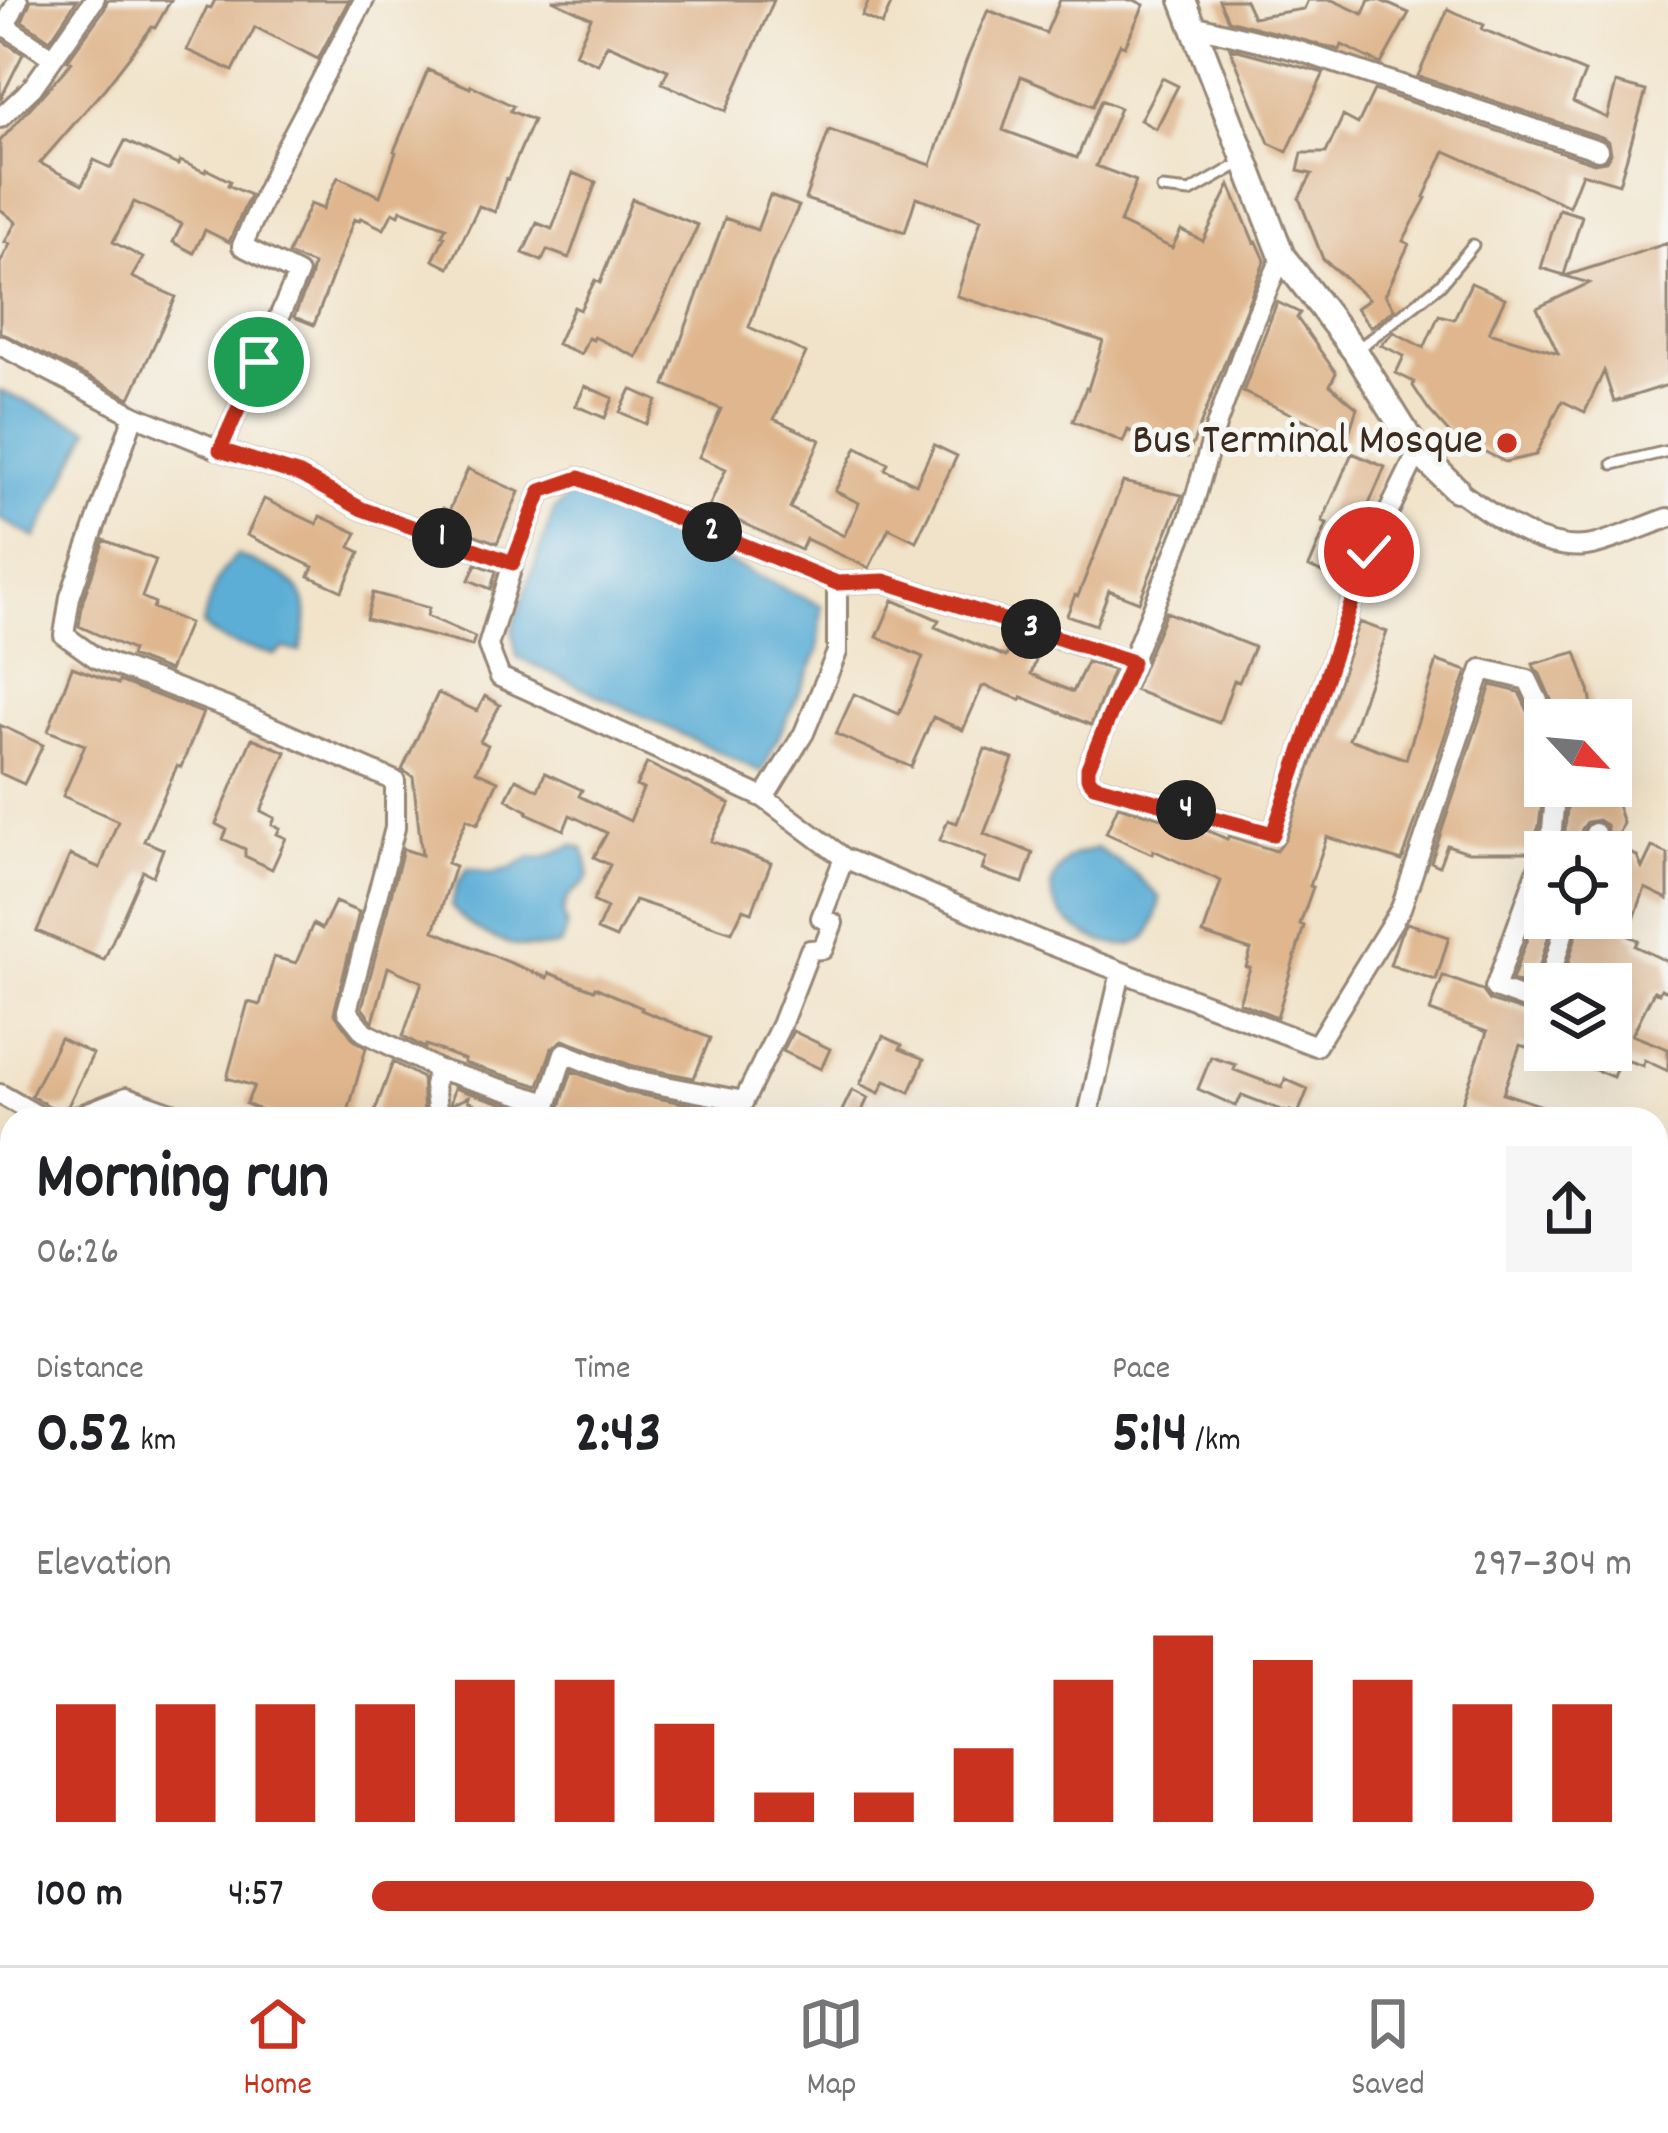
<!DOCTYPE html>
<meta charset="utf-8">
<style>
body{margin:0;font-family:Dekko,sans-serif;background:#f6f6f6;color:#202124;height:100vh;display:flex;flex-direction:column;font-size:45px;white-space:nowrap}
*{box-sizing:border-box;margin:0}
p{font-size:39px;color:#757577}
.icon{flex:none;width:66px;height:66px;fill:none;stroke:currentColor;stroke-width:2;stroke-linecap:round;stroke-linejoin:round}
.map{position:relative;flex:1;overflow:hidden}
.panel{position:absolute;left:0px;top:1107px;width:1668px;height:858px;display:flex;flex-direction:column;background:#fff;border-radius:36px 36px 0 0;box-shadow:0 12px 48px #0002}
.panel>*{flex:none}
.needle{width:78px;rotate:116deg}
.tools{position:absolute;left:1524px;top:699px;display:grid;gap:24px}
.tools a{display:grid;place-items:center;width:108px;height:108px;border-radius:0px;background:#fff;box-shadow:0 12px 48px #0002;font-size:60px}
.pin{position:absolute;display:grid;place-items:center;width:102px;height:102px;color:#fff;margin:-51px;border:6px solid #fff;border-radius:50%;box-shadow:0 3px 12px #0007}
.km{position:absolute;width:60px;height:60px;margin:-30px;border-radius:50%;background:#222;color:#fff;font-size:33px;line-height:60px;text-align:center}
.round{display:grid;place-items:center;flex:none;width:126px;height:126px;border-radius:0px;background:#f6f6f6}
.headline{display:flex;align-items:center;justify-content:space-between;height:204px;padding:0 36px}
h1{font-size:66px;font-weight:700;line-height:90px}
.stats{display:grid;grid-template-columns:repeat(3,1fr);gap:18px;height:204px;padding:12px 36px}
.stats div{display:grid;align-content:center}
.stats b{font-size:60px;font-weight:700}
.stats small{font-size:33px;font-weight:400}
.stats p{font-size:33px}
.chart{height:336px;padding:24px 36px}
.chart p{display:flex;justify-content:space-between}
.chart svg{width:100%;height:216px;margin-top:12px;stroke:#c8321e;stroke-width:6}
ul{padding:0 36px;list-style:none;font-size:39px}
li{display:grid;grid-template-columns:192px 144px 1fr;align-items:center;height:90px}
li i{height:30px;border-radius:15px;background:#c8321e}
.tabs{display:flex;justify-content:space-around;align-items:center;height:168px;border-top:3px solid #e0e0e0;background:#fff;font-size:33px;color:#757577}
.tabs a{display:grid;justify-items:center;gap:6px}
.tabs .on{color:#c8321e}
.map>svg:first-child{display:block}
</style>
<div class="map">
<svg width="1668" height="1965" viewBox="0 0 1668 1965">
<rect width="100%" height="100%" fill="#f6f6f2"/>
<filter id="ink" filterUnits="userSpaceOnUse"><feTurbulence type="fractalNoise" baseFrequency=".00833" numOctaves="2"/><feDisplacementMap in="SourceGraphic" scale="24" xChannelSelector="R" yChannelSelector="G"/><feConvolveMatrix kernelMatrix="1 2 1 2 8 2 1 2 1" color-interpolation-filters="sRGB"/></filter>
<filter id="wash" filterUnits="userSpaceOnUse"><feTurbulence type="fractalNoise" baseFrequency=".004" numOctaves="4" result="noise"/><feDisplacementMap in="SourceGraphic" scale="48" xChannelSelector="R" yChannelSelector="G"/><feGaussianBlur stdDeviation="2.7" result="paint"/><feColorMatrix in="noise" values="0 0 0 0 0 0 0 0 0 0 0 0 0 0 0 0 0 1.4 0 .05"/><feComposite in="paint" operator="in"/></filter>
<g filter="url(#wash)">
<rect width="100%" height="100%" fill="#f1e3c9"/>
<path fill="#5baed6" stroke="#4b6c7a" stroke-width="3" d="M0,391L90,429L36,538L0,519Z
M574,491L822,606L818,652L762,772L517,657L512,629L554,511Z
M237,555C291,579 320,583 300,652L284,648L274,655C247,646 222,647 203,625C208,599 217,573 237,555Z
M573,845L583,849C601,895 572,878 564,907C561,917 566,917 566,926C566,933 562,940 560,945C521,955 476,937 451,906L458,883L468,868L489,873L510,869L532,857L542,858Z
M1096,848L1132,871L1160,898C1158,912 1154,934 1141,941C1111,960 1030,912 1057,873C1059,869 1066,860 1069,858C1076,853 1088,852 1096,848Z
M0,1740L12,1745V1830L0,1825Z"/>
<g id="blocks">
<path fill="#dfb68d" d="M31,0H77L50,40L22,21Z
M107,0H171L155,28L152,27L105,88L40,163L82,185L94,160L111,168L125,141L178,165L180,161L205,172L206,169L230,181L228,185L250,195L229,242L205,230L194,253L173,242L182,224L134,202L113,242L143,258L132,277L176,297L130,398L0,332V263L10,244L5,242L16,222L0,209V141L72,62L68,60L105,8Z
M215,0H349L318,59L255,27L233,71L187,50L207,7L211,8Z
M552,0H774L726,111L662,83L668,70L607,44L598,64L575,54L591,18Z
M869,0H893L882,25L862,16Z
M1060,0H1134L1144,5L1125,46L1120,44L1093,106L1021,76L1003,130L1077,158L1101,100L1120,108L1096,166L1136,181L1120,223L1172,248L1181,230L1203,241L1230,185L1254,243L1257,242L1265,260L1188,456L1128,430L1123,442L1073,421L1086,388L1088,389L1103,341L957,296L981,219L916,197L905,232L805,199L829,130L931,165L966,61L988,10L1046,33Z
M1219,0H1245L1253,17L1304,9L1308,0H1332L1363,14L1369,0H1379L1409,13L1381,64L1342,45L1340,50L1228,20Z
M1448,9L1484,25L1482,29L1585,72L1573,102L1607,118L1616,83L1646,91L1619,184L1582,173L1569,206L1445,151L1424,197L1426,198L1403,241L1409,244L1385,295L1395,309L1371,327L1356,308L1369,299L1323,259L1299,198L1312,174L1298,171L1302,153H1326L1343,116L1358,124L1374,90L1594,163L1606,161L1611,153L1609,142L1602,137L1418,76Z
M0,39L23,54L0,100Z
M1230,48L1324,73L1287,152L1269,143Z
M428,70L470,88L471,85L513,106L510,111L533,120L508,179L506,178L495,212L479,206L449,268L433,260L445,236L442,235L446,227L401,210L399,215L393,212L384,229L361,218L359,221L354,219L314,325L294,317L310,279L313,265L288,254L310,204L323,209L338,177L380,196L396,152L394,151Z
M1162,78L1178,86L1156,129L1140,120Z
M573,173L596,182L569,258L547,250L542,261L523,253L537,223L552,229Z
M770,195L799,206L772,263L749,327L806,353L774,419L820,440L790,508L844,536L859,503L835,491L857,447L888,463L885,469L916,484L934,445L957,456L916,541L889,528L869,568L806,539L801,550L709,507L726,469L699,457L721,409L665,385L725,218L757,230Z
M632,199L698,225L637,357L594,337L593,340L588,338L581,354L557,344L574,307L580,310L595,280L600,283Z
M1559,209L1582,216L1564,275L1541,268Z
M1668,243V385L1614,402L1604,371L1585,412L1562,401L1536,455L1505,462L1464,441L1460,445L1429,410L1413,386L1414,382L1396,373L1404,356L1381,345L1394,332L1424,348L1439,315L1454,319L1471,283L1505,298L1489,332L1558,353L1537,308L1589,283L1565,276Z
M1277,302L1300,313L1297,318L1336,373L1330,385L1357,408L1347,439L1243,392Z
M585,386L613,398L605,418L576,406Z
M631,389L657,401L646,424L620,412Z
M1352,453L1385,467L1350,548L1355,551L1344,582L1309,567L1327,524L1322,522Z
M468,469L519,492L497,543L437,521L443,508L449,511Z
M1123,482L1182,495L1139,602L1109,590L1096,625L1067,615L1075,595L1078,596Z
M264,499L317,524L320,516L357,533L350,547L360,552L342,591L309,576L313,567L247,535Z
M104,540L156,560L142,597L155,603L153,608L189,623L169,671L130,656L132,650L79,626L83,600Z
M476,564L496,571L491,589L469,580Z
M373,593L429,608L427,616L475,637L472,646L366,619Z
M893,600L939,620L935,627L1006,657L1013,638L1041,647L1031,674L1073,692L1087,662L1113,670L1091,725L1022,697L1021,700L985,686L982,687L963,730L933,717L911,767L836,734L854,694L899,714L923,657L877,637Z
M1166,612L1254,647L1239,682L1234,680L1219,723L1134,690Z
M1359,622L1387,632L1349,739L1406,759L1437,661L1467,671L1402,861L1327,837L1310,886L1313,887L1300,924L1304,926L1277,1017L1239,1002L1250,968L1246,967L1251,950L1203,934L1221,881L1153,850L1152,854L1106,833L1118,806L1204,829L1227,839L1229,836L1276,851L1286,838Z
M1576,652L1589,690L1595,720H1560L1540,674L1535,669L1533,664Z
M72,667L118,684L119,681L203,713L181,767L177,766L144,841L163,849L153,876L143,871L104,960L37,931L70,855L100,868L118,821L63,796L85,745L48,731Z
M1491,685L1519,692L1535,726L1545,733V778L1539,826L1529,852H1468L1447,845L1439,866L1431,862Z
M438,693L477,711L485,696L500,705L480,741L488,745L476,771L498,781L478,824L467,819L447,863L455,866L434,931L547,978L549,973L594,990L595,987L642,1008L641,1010L710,1038L694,1078L633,1066L563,1040L552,1048L539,1086L464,1063L465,1060L426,1045L425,1048L403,1036L422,982L388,967L373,1022L362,1008L403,849L422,855L413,777L402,770Z
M0,725L43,745L24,784L0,773Z
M252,738L286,752L261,811L275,818L272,825L280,828L277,834L286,838L272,869L245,856V849L223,839L227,830L216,824Z
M985,749L1013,759L984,834L1033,853L1023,883L982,870L986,858L940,840L948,820L957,823Z
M647,763L730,804L711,841L771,863L752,912L743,909L732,932L635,900L616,938L597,930L607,908L593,901L610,865L594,857L607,833L570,815L564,830L527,813L528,811L506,799L516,779L538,790L545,773L582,790L579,796L630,821L643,789L636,786Z
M1569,786L1612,790L1623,823L1613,846L1637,856L1642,868L1652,847L1668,854V899L1645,888L1628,936L1638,940L1635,946L1668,962V992L1661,989L1659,993L1654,991L1632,1035L1668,1049V1071L1644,1060L1643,1066L1620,1058L1613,1077L1547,1051L1611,1050V984H1562L1581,918H1611V850L1603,852L1608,836L1606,825L1598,820L1587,822L1582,829L1576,852H1558L1565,831Z
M1545,889V918H1554L1533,988L1512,980Z
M335,902L359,912L334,1013L354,1040L366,1048L346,1119H281L246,1104L254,1086L227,1078L248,1002L260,1005L274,957L296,963L313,924L322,929Z
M1407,923L1449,937L1436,980L1390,965L1400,935Z
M1443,976L1482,990L1490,1001L1545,1018V1053L1520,1045L1503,1093L1572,1116L1571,1119H1507L1462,1103L1487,1032L1430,1011Z
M793,1031L830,1049L821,1069L783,1051Z
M883,1036L902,1045L900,1049L924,1059L910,1092L885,1081L879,1093L860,1084Z
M60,1038L93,1054L68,1106L63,1108L51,1107L31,1096Z
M1211,1057L1236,1065L1234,1070L1282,1088L1285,1079L1308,1089L1298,1114L1290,1111L1289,1113L1242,1095L1236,1106L1198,1089Z
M393,1062L422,1078L424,1116L417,1119H372Z
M572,1071L626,1092L724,1111L722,1119H556Z
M454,1088L530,1112L529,1119H508L468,1101L469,1097L450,1105Z
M852,1090L868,1098L858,1119H838Z"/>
</g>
</g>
<g filter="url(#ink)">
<use href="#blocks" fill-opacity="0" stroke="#968674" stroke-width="3"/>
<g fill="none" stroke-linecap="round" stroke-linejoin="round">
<g stroke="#968674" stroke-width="15">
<path id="lane" d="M1162,189L1190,192L1241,163
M1359,348L1440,285L1473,245
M1613,464L1668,451"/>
</g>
<g stroke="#968674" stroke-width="24">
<path id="street" d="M18,0L5,26L53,58
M1193,25L1299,51L1598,150
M0,118L32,88L94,0
M1282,256L1254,321L1216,426L1189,519L1088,768V778L1094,785L1273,834L1369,552L1418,452
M0,345L134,415L220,450L300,475L362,509L513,563
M134,415L70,597L64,635L96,658L228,708L395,781V828L347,1011L364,1032L437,1069L434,1086L438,1115
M220,450L298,274L242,246L285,149L364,0
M1456,489C1493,515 1538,551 1586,546C1606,544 1647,525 1668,518
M1131,662L884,581L837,583L579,478L541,491L513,563L488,646L500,677L764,798L844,858L1046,943L1316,1046L1401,908L1482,669L1528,680L1547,720
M764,798L804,733L837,652V583
M1589,852L1595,833
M1548,984L1568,918
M1545,994L1542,1005L1495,988L1552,829L1556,786
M437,1069L548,1103L542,1119
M0,1094L44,1119
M548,1103L564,1053L629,1079L744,1101
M71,1119L127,1097L189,1119
M735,1119L781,1025L810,950L823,949L833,923L821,918L844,858
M1087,1119L1121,972
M1656,1765L1668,1768
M0,1886L12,1890
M809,1953L832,1965
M36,1965L40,1953
M765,1965L771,1953
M1018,1965L1021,1953
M1161,1965L1164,1953
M1405,1965L1409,1953"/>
</g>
<g stroke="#968674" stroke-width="30">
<path id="secondary" d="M1183,0L1282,256L1355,351L1418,452L1456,489"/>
</g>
<use href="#lane" stroke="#fff" stroke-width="9"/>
<use href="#street" stroke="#fff" stroke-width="18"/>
<use href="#secondary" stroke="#fff" stroke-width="24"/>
</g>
</g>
<g fill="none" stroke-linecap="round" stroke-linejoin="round" filter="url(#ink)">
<g stroke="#fff" stroke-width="24">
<path id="route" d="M259,362L220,450L300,475L362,509L513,563L541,491L579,478L837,583L884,581L1132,662L1088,768V778L1094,785L1273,834L1369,552"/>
</g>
<use href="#route" stroke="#c8321e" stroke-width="15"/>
</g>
<circle fill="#c8321e" stroke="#f6f6f2" stroke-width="4.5" cx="1507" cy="443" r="12"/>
<g text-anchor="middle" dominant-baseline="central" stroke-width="10" stroke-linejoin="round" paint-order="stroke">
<g font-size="45" fill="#3b2a1e" stroke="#f6f6f2" text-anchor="end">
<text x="1483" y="443">Bus Terminal Mosque</text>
</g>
</g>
</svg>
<div class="tools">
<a><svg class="needle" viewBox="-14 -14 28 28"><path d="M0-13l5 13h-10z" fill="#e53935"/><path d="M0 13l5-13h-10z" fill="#757577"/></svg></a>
<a><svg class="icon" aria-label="locate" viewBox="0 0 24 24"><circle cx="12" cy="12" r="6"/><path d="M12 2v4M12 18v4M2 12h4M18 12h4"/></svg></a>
<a><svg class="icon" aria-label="layers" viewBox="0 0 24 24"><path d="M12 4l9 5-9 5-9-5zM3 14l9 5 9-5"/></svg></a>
</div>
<div class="pin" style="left:259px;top:362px;background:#1e9e55"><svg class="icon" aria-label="arrive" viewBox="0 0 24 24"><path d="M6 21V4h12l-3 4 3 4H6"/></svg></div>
<div class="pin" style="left:1369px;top:552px;background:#d93025"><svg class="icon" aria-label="check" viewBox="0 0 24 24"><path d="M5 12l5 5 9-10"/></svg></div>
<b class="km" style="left:442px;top:538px">1</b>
<b class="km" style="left:712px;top:532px">2</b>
<b class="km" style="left:1031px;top:629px">3</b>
<b class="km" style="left:1186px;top:810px">4</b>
<section class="panel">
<div class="headline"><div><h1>Morning run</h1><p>06:26</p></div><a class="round"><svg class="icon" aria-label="share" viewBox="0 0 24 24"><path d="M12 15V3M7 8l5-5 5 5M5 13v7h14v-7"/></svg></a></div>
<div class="stats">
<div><p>Distance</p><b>0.52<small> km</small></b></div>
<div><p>Time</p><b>2:43</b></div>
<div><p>Pace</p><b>5:14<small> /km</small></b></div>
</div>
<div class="chart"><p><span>Elevation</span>297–304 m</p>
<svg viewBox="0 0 160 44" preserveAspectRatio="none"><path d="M5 44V20M15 44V20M25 44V20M35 44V20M45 44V15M55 44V15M65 44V24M75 44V38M85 44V38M95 44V29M105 44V15M115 44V6M125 44V11M135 44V15M145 44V20M155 44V20"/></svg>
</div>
<ul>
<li><b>100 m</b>4:57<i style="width:97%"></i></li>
</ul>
</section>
</div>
<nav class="tabs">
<a class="on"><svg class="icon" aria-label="home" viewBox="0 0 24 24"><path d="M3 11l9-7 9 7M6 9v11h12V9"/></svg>Home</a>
<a><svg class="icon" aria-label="map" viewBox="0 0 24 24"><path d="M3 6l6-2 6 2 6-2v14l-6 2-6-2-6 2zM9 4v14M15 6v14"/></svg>Map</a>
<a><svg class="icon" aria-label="saved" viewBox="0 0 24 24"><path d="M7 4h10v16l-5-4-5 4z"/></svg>Saved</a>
</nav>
